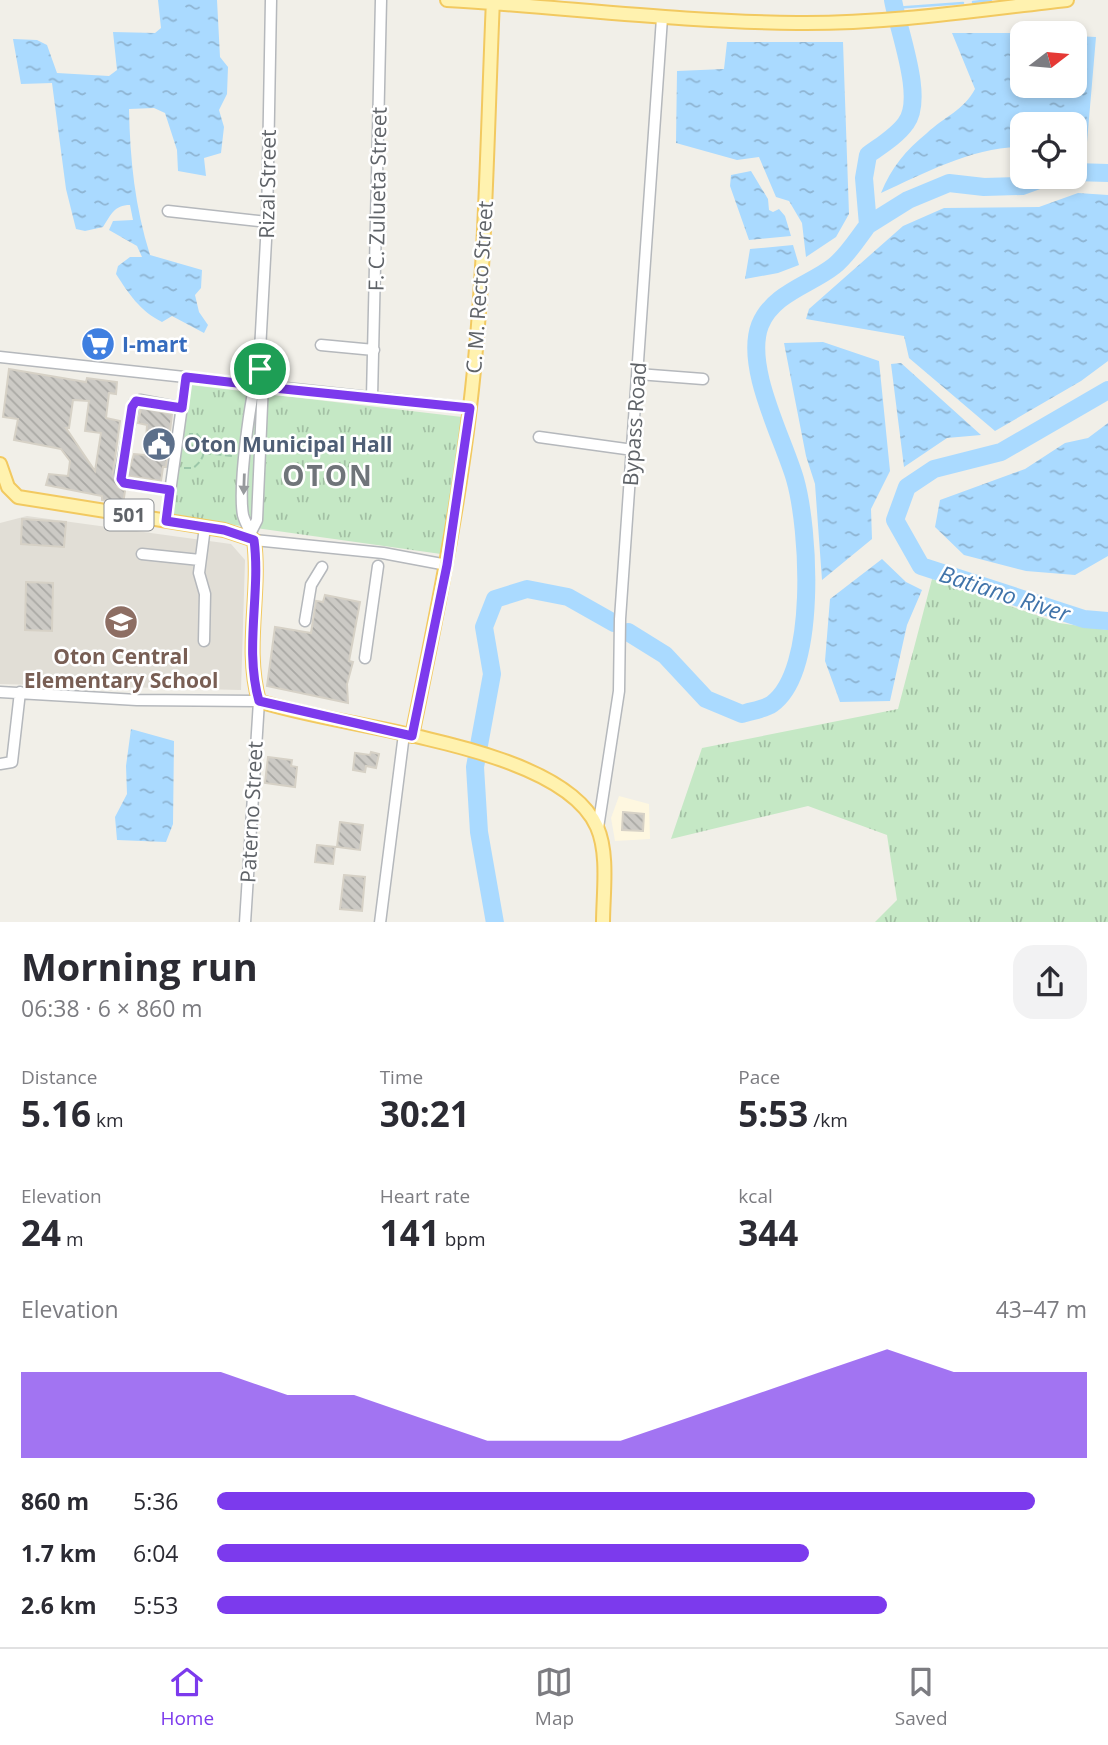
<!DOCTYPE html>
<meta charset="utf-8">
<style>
body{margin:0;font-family:"Open Sans",sans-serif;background:#f2f2f3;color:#2b2b33;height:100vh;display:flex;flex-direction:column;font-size:26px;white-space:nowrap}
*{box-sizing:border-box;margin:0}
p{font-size:23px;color:#7c7c81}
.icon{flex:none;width:38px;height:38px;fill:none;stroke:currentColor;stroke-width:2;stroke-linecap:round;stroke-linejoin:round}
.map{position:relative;height:922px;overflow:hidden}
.details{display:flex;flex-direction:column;background:#fff;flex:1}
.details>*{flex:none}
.needle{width:46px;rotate:74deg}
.fabs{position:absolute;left:1010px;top:21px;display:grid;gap:14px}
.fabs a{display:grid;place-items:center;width:77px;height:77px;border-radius:14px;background:#fff;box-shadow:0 4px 10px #0003;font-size:35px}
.pin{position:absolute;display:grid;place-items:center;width:60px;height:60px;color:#fff;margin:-30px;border:4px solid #fff;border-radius:50%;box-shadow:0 2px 7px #0007}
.round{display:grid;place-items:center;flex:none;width:74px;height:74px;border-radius:21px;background:#f2f2f3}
.summary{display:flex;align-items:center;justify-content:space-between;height:119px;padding:0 21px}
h1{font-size:38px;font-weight:700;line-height:52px}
.figures{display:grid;grid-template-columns:repeat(3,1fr);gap:10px;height:119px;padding:7px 21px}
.figures div{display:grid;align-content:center}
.figures b{font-size:35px;font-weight:700}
.figures small{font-size:19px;font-weight:400}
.figures p{font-size:19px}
.chart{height:196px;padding:14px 21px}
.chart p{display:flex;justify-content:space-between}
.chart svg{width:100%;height:126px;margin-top:7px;fill:#7c3aed;opacity:.7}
ul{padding:0 21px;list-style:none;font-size:23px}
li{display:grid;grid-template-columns:112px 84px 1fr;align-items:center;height:52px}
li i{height:18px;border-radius:9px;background:#7c3aed}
.dock{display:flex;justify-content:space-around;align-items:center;height:98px;border-top:2px solid #e1e1e2;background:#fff;font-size:19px;color:#7c7c81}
.dock a{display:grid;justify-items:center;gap:4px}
.dock .selected{color:#7c3aed}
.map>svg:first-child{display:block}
</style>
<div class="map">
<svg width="1108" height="923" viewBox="0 0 1108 923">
<defs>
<pattern id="grass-tufts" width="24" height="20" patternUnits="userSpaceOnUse" patternTransform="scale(1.75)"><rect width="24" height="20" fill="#c5e8c5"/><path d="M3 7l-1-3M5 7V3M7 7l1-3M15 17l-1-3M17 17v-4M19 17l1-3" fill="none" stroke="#a3c0a4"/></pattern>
<pattern id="water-ripples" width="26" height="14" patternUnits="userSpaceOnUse" patternTransform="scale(1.75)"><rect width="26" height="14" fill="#aadaff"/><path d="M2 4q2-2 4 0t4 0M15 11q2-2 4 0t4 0" fill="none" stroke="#8eb4d2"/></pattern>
<pattern id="building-back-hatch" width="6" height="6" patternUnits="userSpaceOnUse" patternTransform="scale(1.75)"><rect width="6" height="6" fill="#cccac5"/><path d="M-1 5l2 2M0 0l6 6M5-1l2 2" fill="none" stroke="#a9a8a4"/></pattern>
</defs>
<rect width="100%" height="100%" fill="#f1efe8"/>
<path fill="#fef7e0" d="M619,796L649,804L650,839L615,841L611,818Z"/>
<path fill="#e1ded6" d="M27,516L231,544L245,560L241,690L0,684V523Z"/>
<path fill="url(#grass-tufts)" d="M190,385L462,417L441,554L171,516Z
M932,579L1059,623L1108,630V922H875L897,900L887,835L808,806L671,839L702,748L898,709Z"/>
<path fill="#c5e8c5" d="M358,446L375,449L371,490L351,488Z"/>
<path fill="url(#water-ripples)" d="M158,0H217L220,57L228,67L227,94L219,110L224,127L221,153L204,158L206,176L178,171L177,150L165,113L154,108L129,109C130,160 135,207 150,255L202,270L201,288L195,295L199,312L208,325L204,333L172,316L162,322C140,311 129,294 116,274L118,266L130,257H142L137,246L109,230L113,221L133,220L130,205C114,205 111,215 103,227L85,231L76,229L66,189L52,83L21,84L13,39L37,40L47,45L57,73L109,76L117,70L113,32L155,33L161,28Z
M952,33H1028H1022V86H1074L1075,36L1096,37L1087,142L1075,144L1074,124H1022V147C973,147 925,173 881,193C891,168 906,150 927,133C944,117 964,110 975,89Z
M727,42H843L849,214L836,237L806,257L802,223L789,201L776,197L759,157L737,160L676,143L677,71L724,69Z
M751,171L768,199L769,210L773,212L779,209L785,216L791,236L749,240L730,186L731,175Z
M1078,193L1108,195V361L1081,381L995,431L909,358L904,336L806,319L809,309L903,226L944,208L1039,207Z
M793,245L799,265L778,273L745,279L750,249Z
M823,342L879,361L890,471L871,509L872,539L822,580L815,484L806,456L784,343Z
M901,363L981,435L947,438L904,467L891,364Z
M1108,423V556L1075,575L1026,571L964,555L935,527L940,500L1025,469L1065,443L1088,438Z
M882,559L906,582L922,590L907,625L890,701L840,702L825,661L830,599Z
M131,729L174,741L173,824L166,842L117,840L115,817L127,794L126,766Z"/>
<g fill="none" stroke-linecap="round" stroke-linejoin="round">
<path stroke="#aadaff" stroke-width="2.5" d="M973,2L991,0
M894,8L963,3"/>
<path stroke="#aadaff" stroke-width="18" d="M1074,172L1108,173
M868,225L908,200L949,183L984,187L1022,186L1047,177
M1108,390L1001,452L934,469L907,487L895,520L921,566L1084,619L1108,621
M628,632L665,655L706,699L742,714C751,711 765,709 772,704C818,671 809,528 795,479C783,438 744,367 760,325C773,293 810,285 834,266C847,256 858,238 868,225L864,178L868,155C880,146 897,136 906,123C925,98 898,30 893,0
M495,923L479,832L475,767L492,674L484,627L495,599L527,589L568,597L614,623"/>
</g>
<path fill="url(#building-back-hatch)" stroke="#d6d1c6" stroke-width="2" fill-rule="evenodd" d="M9,369L86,382L87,378L117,382L116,394L109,393L106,418L120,421L113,473L118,487L125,491L123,504L102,500V496L46,485L49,474L68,476L70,461L61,449L14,440L18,419L3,417ZM73,400L89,401L85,431L101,433L95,471L66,428H69Z
M141,408L172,414L166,467H163L161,481L129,476L128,473L134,454L145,455L147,425L138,423Z
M22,519L66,522L64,547L21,544Z
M26,582L53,583L52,631L25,630Z
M325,595L360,602L349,661L353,662L347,684L348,703L267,686L275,627L311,633L316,601L323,602Z
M371,752L379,754L376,768L366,766L365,772L353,770L355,753L370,755Z
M268,757L292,760L291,766L297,767L295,787L265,783Z
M623,812L644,814L643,831L622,830Z
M340,822L363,825L360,850L337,847Z
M317,845L335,847L333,864L315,862Z
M344,875L365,877L362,911L340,909Z"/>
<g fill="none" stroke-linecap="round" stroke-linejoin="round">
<g stroke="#b5b8bc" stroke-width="13">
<path id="minor" d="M271,0L267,222L259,369C250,396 238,487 243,515C245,523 251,532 254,540L383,553L447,565
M168,211L267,222
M321,345L374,350
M0,357L470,408
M638,374L703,379
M372,398L381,0
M539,437L633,450
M170,490L124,483L120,474L134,403L140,400L182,408
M166,521L186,377
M251,532L257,520L263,383
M142,554L200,560
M305,621L311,585L322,567
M204,641L205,594L199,573L205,527
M365,658L378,566
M0,692L137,700L259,701L245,923
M0,764L12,762L20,692
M598,828L619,691L620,619L662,18
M380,923L404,734"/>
</g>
<g stroke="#f2c960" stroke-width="16">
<path id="major" d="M447,0C564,7 680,22 797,23C887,24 978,10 1067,0
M0,464L8,487L18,497L224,530L254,540C261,593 244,648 259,701C340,729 560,743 597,827C609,854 603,894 603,923
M412,736C434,627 457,518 470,407C486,272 487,136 493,0"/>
</g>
<path stroke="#9cc7a9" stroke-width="2" stroke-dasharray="7 3.5" stroke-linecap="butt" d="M204,453L233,456
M184,468H193C206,459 207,446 197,434H189"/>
<use href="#minor" stroke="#fff" stroke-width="10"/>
<use href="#major" stroke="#fff2af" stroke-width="12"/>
</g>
<defs><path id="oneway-solid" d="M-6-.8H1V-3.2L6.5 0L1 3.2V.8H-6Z" transform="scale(1.75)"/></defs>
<use fill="#979a9d" href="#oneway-solid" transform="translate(244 484) rotate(92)"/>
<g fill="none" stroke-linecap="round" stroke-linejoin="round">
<g stroke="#fff" stroke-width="14">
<path id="route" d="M260,369L264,387L470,408L447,565L412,736L259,701C244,648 261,593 254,540L224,530L166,521L170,490L124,483L121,479L132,407L136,401L182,408L186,377L254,385Z"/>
</g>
<use href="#route" stroke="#7c3aed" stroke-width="9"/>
</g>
<defs>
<g id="supermarket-disc" transform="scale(1.75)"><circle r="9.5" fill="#3f7fe0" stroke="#fff"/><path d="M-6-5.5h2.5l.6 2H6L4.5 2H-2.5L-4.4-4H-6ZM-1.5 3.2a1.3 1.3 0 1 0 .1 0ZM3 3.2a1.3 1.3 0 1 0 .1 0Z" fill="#fff"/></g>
<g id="civic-disc" transform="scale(1.75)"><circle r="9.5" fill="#5c6f8a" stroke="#fff"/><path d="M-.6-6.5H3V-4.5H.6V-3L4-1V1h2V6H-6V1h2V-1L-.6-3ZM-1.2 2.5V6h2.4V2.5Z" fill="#fff"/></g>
<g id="school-disc" transform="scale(1.75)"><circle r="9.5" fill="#8d6e63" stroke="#fff"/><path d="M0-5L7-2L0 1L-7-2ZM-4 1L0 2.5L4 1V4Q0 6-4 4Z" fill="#fff"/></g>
</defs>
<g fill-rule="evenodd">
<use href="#supermarket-disc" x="98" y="344"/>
<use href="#civic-disc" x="159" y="444"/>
<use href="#school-disc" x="121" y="622"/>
</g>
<g text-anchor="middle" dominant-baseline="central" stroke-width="5" stroke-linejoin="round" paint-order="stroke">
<rect fill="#fff" stroke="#8f9295" stroke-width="2" x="104.5" y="499.5" width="49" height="31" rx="5"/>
<g font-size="19" font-weight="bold" fill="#5f6368">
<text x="129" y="515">501</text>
</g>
<g font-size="21" fill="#5f6368" stroke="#fff">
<text transform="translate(267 184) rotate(-89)">Rizal Street</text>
<text transform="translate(377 199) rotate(-89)">F. C. Zulueta Street</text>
<text transform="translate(479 287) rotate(-86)">C. M. Recto Street</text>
<text transform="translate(634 424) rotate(-86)">Bypass Road</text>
<text transform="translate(251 812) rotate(-87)">Paterno Street</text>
</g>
<g font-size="21" font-weight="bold" fill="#366cbe" stroke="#fff" text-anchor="start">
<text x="122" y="344">I-mart</text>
</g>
<g font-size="21" font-weight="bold" fill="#4e5e75" stroke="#fff" text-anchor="start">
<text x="184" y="444">Oton Municipal Hall</text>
</g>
<g font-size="21" font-weight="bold" fill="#785e54" stroke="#fff">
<text x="121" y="656">Oton Central<tspan x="121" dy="24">Elementary School</tspan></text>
</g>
<g font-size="23" font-style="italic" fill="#4174aa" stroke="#fff">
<text transform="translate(1005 593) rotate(18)">Batiano River</text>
</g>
<g font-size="28" font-weight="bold" letter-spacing="2" fill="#70757a" stroke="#fff">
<text x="328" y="475">OTON</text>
</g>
</g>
</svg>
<div class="fabs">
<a><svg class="needle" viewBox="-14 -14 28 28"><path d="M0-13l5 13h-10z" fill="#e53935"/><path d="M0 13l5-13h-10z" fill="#7c7c81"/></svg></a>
<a><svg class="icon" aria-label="locate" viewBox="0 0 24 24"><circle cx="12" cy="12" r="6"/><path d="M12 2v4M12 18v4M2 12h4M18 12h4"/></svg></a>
</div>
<div class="pin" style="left:260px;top:369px;background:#1e9e55"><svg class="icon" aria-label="arrive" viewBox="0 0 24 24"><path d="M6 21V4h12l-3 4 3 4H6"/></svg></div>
</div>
<section class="details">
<div class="summary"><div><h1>Morning run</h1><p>06:38 · 6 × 860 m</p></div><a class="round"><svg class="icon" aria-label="share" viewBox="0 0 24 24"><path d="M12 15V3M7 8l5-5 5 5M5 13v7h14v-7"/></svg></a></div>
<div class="figures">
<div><p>Distance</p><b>5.16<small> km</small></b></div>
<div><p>Time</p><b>30:21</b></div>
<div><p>Pace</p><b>5:53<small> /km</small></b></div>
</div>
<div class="figures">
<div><p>Elevation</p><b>24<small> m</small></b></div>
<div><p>Heart rate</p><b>141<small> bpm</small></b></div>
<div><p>kcal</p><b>344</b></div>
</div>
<div class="chart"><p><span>Elevation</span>43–47 m</p>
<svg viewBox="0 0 160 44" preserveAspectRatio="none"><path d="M0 44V14L10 14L20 14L30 14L40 22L50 22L60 30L70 38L80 38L90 38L100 30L110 22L120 14L130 6L140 14L150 14L160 14V44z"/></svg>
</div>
<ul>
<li><b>860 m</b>5:36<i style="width:94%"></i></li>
<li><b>1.7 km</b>6:04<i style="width:68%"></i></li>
<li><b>2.6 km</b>5:53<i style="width:77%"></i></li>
</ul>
</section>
<nav class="dock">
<a class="selected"><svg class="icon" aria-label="home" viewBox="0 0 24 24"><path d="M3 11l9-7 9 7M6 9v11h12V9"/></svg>Home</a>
<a><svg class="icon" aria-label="map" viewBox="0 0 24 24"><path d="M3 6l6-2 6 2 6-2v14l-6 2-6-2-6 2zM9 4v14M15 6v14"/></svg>Map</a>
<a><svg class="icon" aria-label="saved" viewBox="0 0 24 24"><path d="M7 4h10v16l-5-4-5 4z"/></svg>Saved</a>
</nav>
